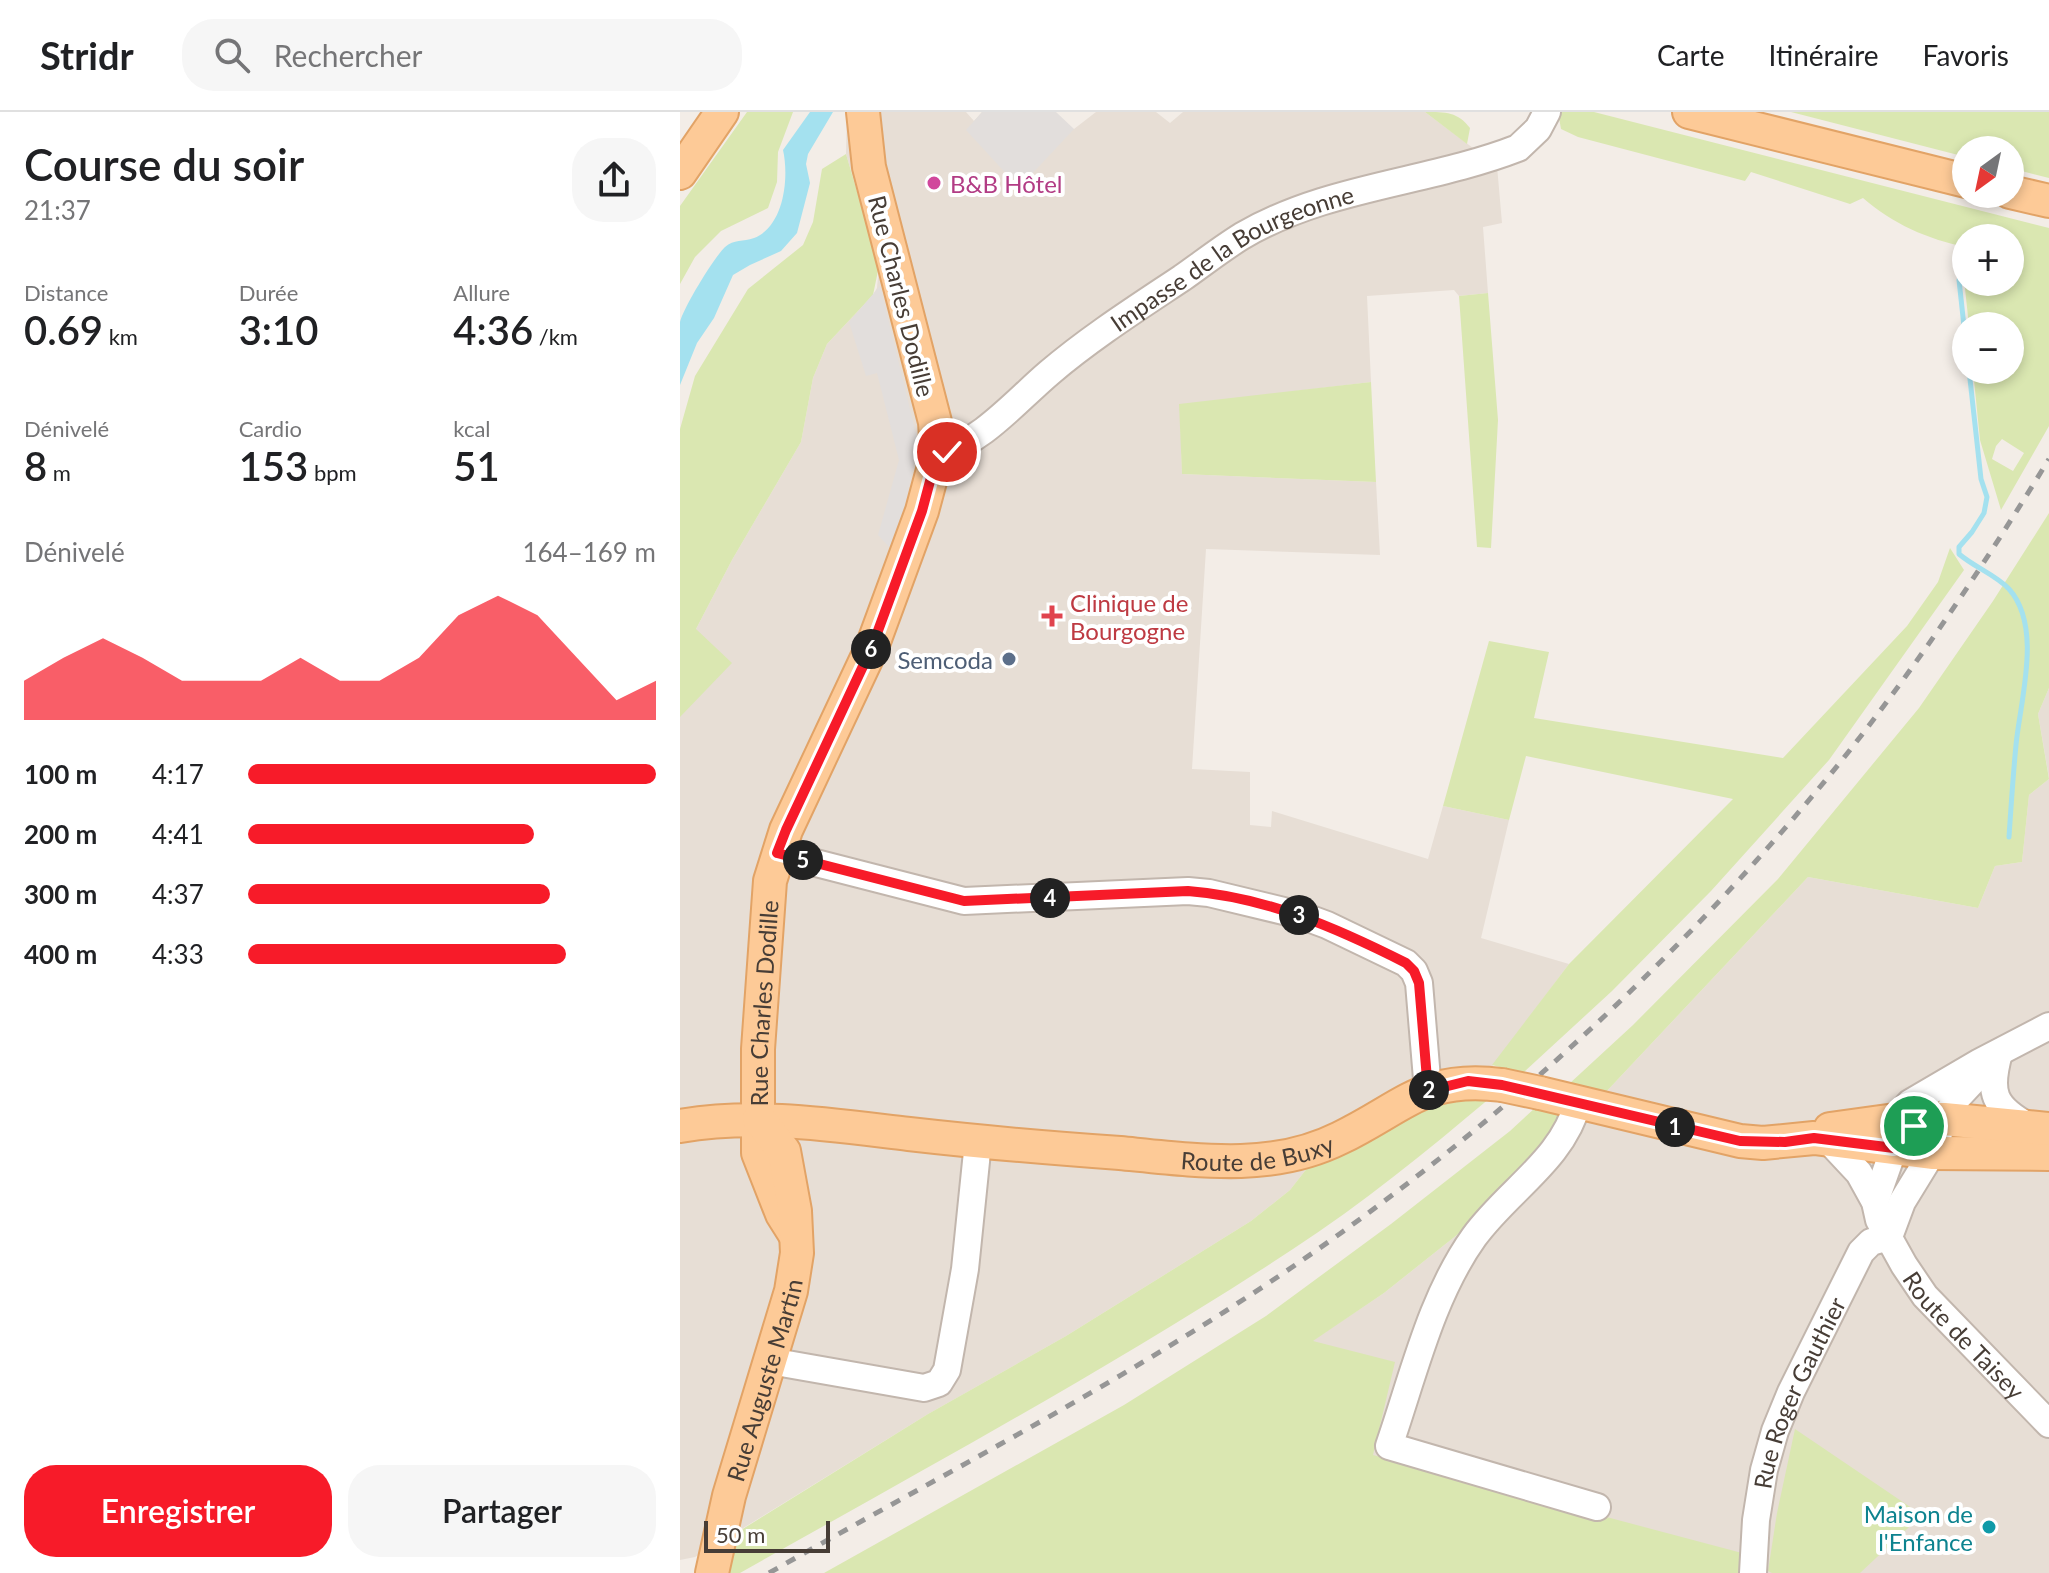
<!DOCTYPE html>
<html lang="fr">
<meta charset="utf-8">
<style>
body{margin:0;font-family:Lato,sans-serif;background:#f6f6f6;color:#202124;height:100vh;display:flex;flex-direction:column;font-size:30px;white-space:nowrap}
*{box-sizing:border-box;margin:0}
p{font-size:26px;color:#757577}
.icon{flex:none;width:44px;height:44px;fill:none;stroke:currentColor;stroke-width:2;stroke-linecap:round;stroke-linejoin:round}
.map{position:relative;flex:1;overflow:hidden}
.side{display:flex;flex-direction:column;background:#fff;width:680px}
.side>*{flex:none}
.needle{width:52px;rotate:213deg}
.fabs{position:absolute;left:1272px;top:24px;display:grid;gap:16px}
.fabs a{display:grid;place-items:center;width:72px;height:72px;border-radius:50%;background:#fff;box-shadow:0 4px 12px #0003;font-size:40px}
.scale{position:absolute;left:24px;bottom:20px;width:126px;box-sizing:border-box;padding-left:8px;border:4px solid #473d36;border-top:0;font-size:22px;line-height:28px;white-space:nowrap;color:#473d36;-webkit-text-stroke:6px #fff;paint-order:stroke}
.pin{position:absolute;display:grid;place-items:center;width:68px;height:68px;color:#fff;margin:-34px;border:4px solid #fff;border-radius:50%;box-shadow:0 2px 8px #0007}
.km{position:absolute;width:40px;height:40px;margin:-20px;border-radius:50%;background:#222;color:#fff;font-size:22px;line-height:40px;text-align:center}
.round{display:grid;place-items:center;flex:none;width:84px;height:84px;border-radius:32px;background:#f6f6f6}
.summary{display:flex;align-items:center;justify-content:space-between;height:136px;padding:0 24px}
h1{font-size:44px;font-weight:600;line-height:60px}
.metrics{display:grid;grid-template-columns:repeat(3,1fr);gap:12px;height:136px;padding:8px 24px}
.metrics div{display:grid;align-content:center}
.metrics b{font-size:40px;font-weight:600}
.metrics small{font-size:22px;font-weight:400}
.metrics p{font-size:22px}
.chart{height:224px;padding:16px 24px}
.chart p{display:flex;justify-content:space-between}
.chart svg{width:100%;height:144px;margin-top:8px;fill:#f71b29;opacity:.7}
.action{display:flex;gap:16px;margin-top:auto;padding:16px 24px}
.action a{flex:1;height:92px;border-radius:32px;background:#f71b29;color:#fff;font-size:32px;font-weight:600;line-height:92px;text-align:center}
.action a+a{background:#f6f6f6;color:#202124}
ul{padding:0 24px;list-style:none;font-size:26px}
li{display:grid;grid-template-columns:128px 96px 1fr;align-items:center;height:60px}
li i{height:20px;border-radius:10px;background:#f71b29}
header{display:flex;align-items:center;gap:48px;box-sizing:border-box;height:112px;padding:0 40px;background:#fff;border-bottom:2px solid #e0e0e0}
header strong{font-size:38px}
nav{display:flex;gap:44px;margin-inline-start:auto;font-size:28px}
.search{width:560px;height:72px;background:#f6f6f6;display:flex;align-items:center;gap:20px;box-sizing:border-box;padding:0 28px;border-radius:32px;color:#757577;font-size:30px}
main{display:flex;flex:1;min-height:0}
.map>svg:first-child{display:block}
</style>
<header>
<strong>Stridr</strong>
<div class="search"><svg class="icon" aria-label="search" viewBox="0 0 24 24"><circle cx="10" cy="10" r="6"/><path d="M15 15l6 6"/></svg>Rechercher</div>
<nav><a>Carte</a><a>Itinéraire</a><a>Favoris</a></nav>
</header>
<main>
<section class="side">
<div class="summary"><div><h1>Course du soir</h1><p>21:37</p></div><a class="round"><svg class="icon" aria-label="share" viewBox="0 0 24 24"><path d="M12 15V3M7 8l5-5 5 5M5 13v7h14v-7"/></svg></a></div>
<div class="metrics">
<div><p>Distance</p><b>0.69<small> km</small></b></div>
<div><p>Durée</p><b>3:10</b></div>
<div><p>Allure</p><b>4:36<small> /km</small></b></div>
</div>
<div class="metrics">
<div><p>Dénivelé</p><b>8<small> m</small></b></div>
<div><p>Cardio</p><b>153<small> bpm</small></b></div>
<div><p>kcal</p><b>51</b></div>
</div>
<div class="chart"><p><span>Dénivelé</span>164–169 m</p>
<svg viewBox="0 0 160 44" preserveAspectRatio="none"><path d="M0 44V32L10 25L20 19L30 25L40 32L50 32L60 32L70 25L80 32L90 32L100 25L110 12L120 6L130 12L140 25L150 38L160 32V44z"/></svg>
</div>
<ul>
<li><b>100 m</b>4:17<i style="width:100%"></i></li>
<li><b>200 m</b>4:41<i style="width:70%"></i></li>
<li><b>300 m</b>4:37<i style="width:74%"></i></li>
<li><b>400 m</b>4:33<i style="width:78%"></i></li>
</ul>
<div class="action"><a>Enregistrer</a><a>Partager</a></div>
</section>
<div class="map">
<svg width="1369" height="1461" viewBox="0 0 1369 1461">
<rect width="100%" height="100%" fill="#f3ede7"/>
<path fill="#e7ded5" d="M167,0H286L294,9L302,0L394,17L416,0H476L490,11L503,0H745L817,54L822,111L803,115L808,181L779,184L774,178L687,184L691,270L500,293L502,362L696,370L700,443L526,437L512,657L570,660V713L591,715L592,699L748,747L763,694L829,708L801,826L889,852L790,984L628,1055L610,1078L571,1109L386,1224L248,1302L52,1423L15,1445L0,1448V534L16,517L52,448L121,330L133,266L147,232L193,183L197,176L199,154L166,42Z
M1369,576V666L1358,602Z
M1369,667V1461H524L632,1229L704,1181L797,1107L925,981L1128,765L1298,796L1315,754L1342,750L1349,683Z"/>
<path fill="#dae7b1" fill-rule="evenodd" d="M67,0H113L98,40L97,70L88,96L41,119L15,145L0,172V94Z
M745,0C766,0 778,0 790,16L787,32Z
M878,0H914L1369,116V314L1321,398L1300,328L1293,258H1330V214H1289L1284,167L1286,163V170H1330V126H1286V135C1247,127 1213,112 1183,86L1170,92L1071,60L1065,69L898,25L881,17ZM1322,327L1344,341L1333,359L1312,347L1316,334Z
M1111,0H1369V66L1330,56V38H1286V45Z
M166,42L199,154L193,183L147,232L133,266L121,330L52,448L16,517L52,551L0,605V317L15,264L68,177L123,133L133,110L142,57Z
M808,181L818,308L811,436L797,435L779,184Z
M691,270L696,370L502,362L499,292Z
M1369,401V576L1358,602L1369,667L1349,683L1342,750L1315,754L1298,796L1128,765L925,981L889,972L953,913L1098,767L1239,596L1313,489Z
M1270,436L1284,458L1149,648L1031,779L932,879L843,961L812,953L889,852L1053,687L846,644L829,708L763,694L809,529L869,540L854,606L1103,646L1227,514L1258,470Z
M810,986C747,1039 682,1092 613,1137C435,1254 246,1356 60,1461H45L53,1423L248,1302L386,1224L571,1109L610,1078L628,1055L745,991Z
M855,996L884,1000L853,1047L797,1107L704,1181L633,1229L715,1250L693,1343L1062,1441V1461H144L444,1293L586,1204L711,1112L830,1019Z
M1115,1317L1242,1403L1180,1461H1092L1088,1459L1097,1401Z"/>
<path fill="#e2dedc" d="M302,0H376L394,17L349,65L331,67L286,18Z
M200,174L238,330L224,399L210,436L198,423L219,348L197,261L186,264L169,210Z"/>
<path fill="#a4e1ef" d="M130,0H153L128,42L126,52L130,71L117,121L101,139L70,153L53,163L34,206L17,231L0,273C0,254 0,229 0,210C4,195 33,147 45,135C54,127 63,130 74,126C105,114 109,64 103,38Z"/>
<g fill="none" stroke-linecap="round" stroke-linejoin="round">
<path stroke="#a4e1ef" stroke-width="5" d="M1286,148L1279,168L1286,233
M1289,258L1301,367L1307,385L1304,401L1292,420L1279,435V442C1294,455 1316,463 1329,477C1363,515 1340,589 1336,633C1333,664 1331,695 1329,725"/>
<g stroke="#c2b6ad" stroke-width="30">
<g id="minor">
<path id="s1" d="M257,343C302,330 335,290 369,261C410,226 457,196 502,166C522,152 541,137 562,124C647,74 748,71 838,36L858,17L867,0"/>
<path d="M97,741L284,789L508,779L529,781L620,803L647,813L726,851L734,859L739,871L748,979"/>
<path d="M1319,941C1308,981 1313,995 1350,1015"/>
<path d="M898,990C883,1048 828,1078 794,1125C751,1185 733,1265 709,1334L917,1395"/>
<path d="M1215,1008L1230,991L1300,950L1369,914"/>
<path id="s2" d="M1150,1030L1179,1061L1195,1090L1199,1108L1224,1153L1245,1184L1369,1312"/>
<path d="M1195,1090L1214,1036L1226,1021"/>
<path d="M1209,1125L1222,1090L1252,1041L1264,1007L1276,987L1319,941"/>
<path d="M90,1249L244,1276L259,1271L267,1258L285,1157L298,1030"/>
<path id="s3" d="M1073,1461L1076,1408L1084,1358L1095,1319L1111,1280L1181,1140L1191,1130L1209,1125"/>
</g>
</g>
<g stroke="#e2a366" stroke-width="36">
<g id="major">
<path d="M1009,0L1286,69"/>
<path d="M0,61L42,0"/>
<path d="M1330,80L1369,89"/>
<path d="M860,981L1060,1029L1083,1031L1134,1026L1252,1041L1369,1042"/>
<path id="s4" d="M0,1014C77,1001 152,1013 229,1022C299,1030 369,1036 440,1041C480,1045 521,1050 561,1049C595,1048 630,1041 660,1026C724,995 744,963 822,973"/>
<path d="M1150,1017L1215,1008L1264,1007L1369,1017"/>
<path id="s5" d="M114,1121L102,1102L78,1041V937L90,769L106,718L192,535L242,399L257,343L255,310L189,55L183,0"/>
<path id="s6" d="M32,1461L49,1384L111,1179L117,1141L115,1099L104,1039L79,1007"/>
</g>
</g>
<use href="#minor" stroke="#fff" stroke-width="26"/>
<use href="#major" stroke="#fdca97" stroke-width="32"/>
<path stroke="#969696" stroke-width="5" stroke-dasharray="10 10" stroke-linecap="butt" d="M89,1461C272,1357 461,1261 634,1140C830,1003 1007,839 1158,653C1236,556 1304,453 1369,347"/>
<g stroke="#e2a366" stroke-width="36" stroke-linecap="butt">
<path id="major-bridge" d="M822,973L860,981"/>
</g>
<use href="#major-bridge" stroke="#fdca97" stroke-width="32"/>
</g>
<g fill="none" stroke-linecap="round" stroke-linejoin="round">
<g stroke="#fff" stroke-width="16">
<path id="route" d="M267,340L257,343L242,399L192,535L106,718L97,741L284,789L508,779C586,785 657,816 726,851L734,859L739,871L748,979L788,969L822,973L1060,1029L1105,1030L1134,1026L1214,1036L1234,1014"/>
</g>
<use href="#route" stroke="#f71b29" stroke-width="10"/>
</g>
<circle fill="#d1479c" stroke="#fff" stroke-width="3" cx="254" cy="71" r="8"/>
<path fill="#e0444e" stroke="#fff" stroke-width="3" d="M368 492h8v8h8v8h-8v8h-8v-8h-8v-8h8z"/>
<circle fill="#5c6f8a" stroke="#fff" stroke-width="3" cx="329" cy="547" r="8"/>
<circle fill="#0f9aa8" stroke="#fff" stroke-width="3" cx="1309" cy="1415" r="8"/>
<g text-anchor="middle" dominant-baseline="central" stroke-width="8" stroke-linejoin="round" paint-order="stroke">
<g font-size="24" fill="#b23c85" stroke="#fff" text-anchor="start">
<text x="270" y="71">B&amp;B Hôtel</text>
</g>
<g font-size="24" fill="#473d36" stroke="#fff">
<text stroke="none"><textPath href="#s1" startOffset="358">Impasse de la Bourgeonne</textPath></text>
<text transform="translate(222 184) rotate(76)">Rue Charles Dodille</text>
<text stroke="none"><textPath href="#s5" startOffset="238">Rue Charles Dodille</textPath></text>
<text stroke="none"><textPath href="#s4" startOffset="580">Route de Buxy</textPath></text>
<text stroke="none"><textPath href="#s2" startOffset="238">Route de Taisey</textPath></text>
<text stroke="none"><textPath href="#s6" startOffset="200">Rue Auguste Martin</textPath></text>
<text stroke="none"><textPath href="#s3" startOffset="188">Rue Roger Gauthier</textPath></text>
</g>
<g font-size="24" fill="#be3a42" stroke="#fff" text-anchor="start">
<text x="390" y="490">Clinique de<tspan x="390" dy="28">Bourgogne</tspan></text>
</g>
<g font-size="24" fill="#4e5e75" stroke="#fff" text-anchor="end">
<text x="313" y="547">Semcoda</text>
</g>
<g font-size="24" fill="#0d838f" stroke="#fff" text-anchor="end">
<text x="1293" y="1401">Maison de<tspan x="1293" dy="28">l'Enfance</tspan></text>
</g>
</g>
</svg>
<div class="fabs">
<a><svg class="needle" viewBox="-14 -14 28 28"><path d="M0-13l5 13h-10z" fill="#e53935"/><path d="M0 13l5-13h-10z" fill="#757577"/></svg></a>
<a>+</a>
<a>−</a>
</div>
<div class="scale">50 m</div>
<div class="pin" style="left:1234px;top:1014px;background:#1e9e55"><svg class="icon" aria-label="arrive" viewBox="0 0 24 24"><path d="M6 21V4h12l-3 4 3 4H6"/></svg></div>
<div class="pin" style="left:267px;top:340px;background:#d93025"><svg class="icon" aria-label="check" viewBox="0 0 24 24"><path d="M5 12l5 5 9-10"/></svg></div>
<b class="km" style="left:995px;top:1015px">1</b>
<b class="km" style="left:749px;top:978px">2</b>
<b class="km" style="left:619px;top:803px">3</b>
<b class="km" style="left:370px;top:786px">4</b>
<b class="km" style="left:123px;top:748px">5</b>
<b class="km" style="left:191px;top:537px">6</b>
</div>
</main>
